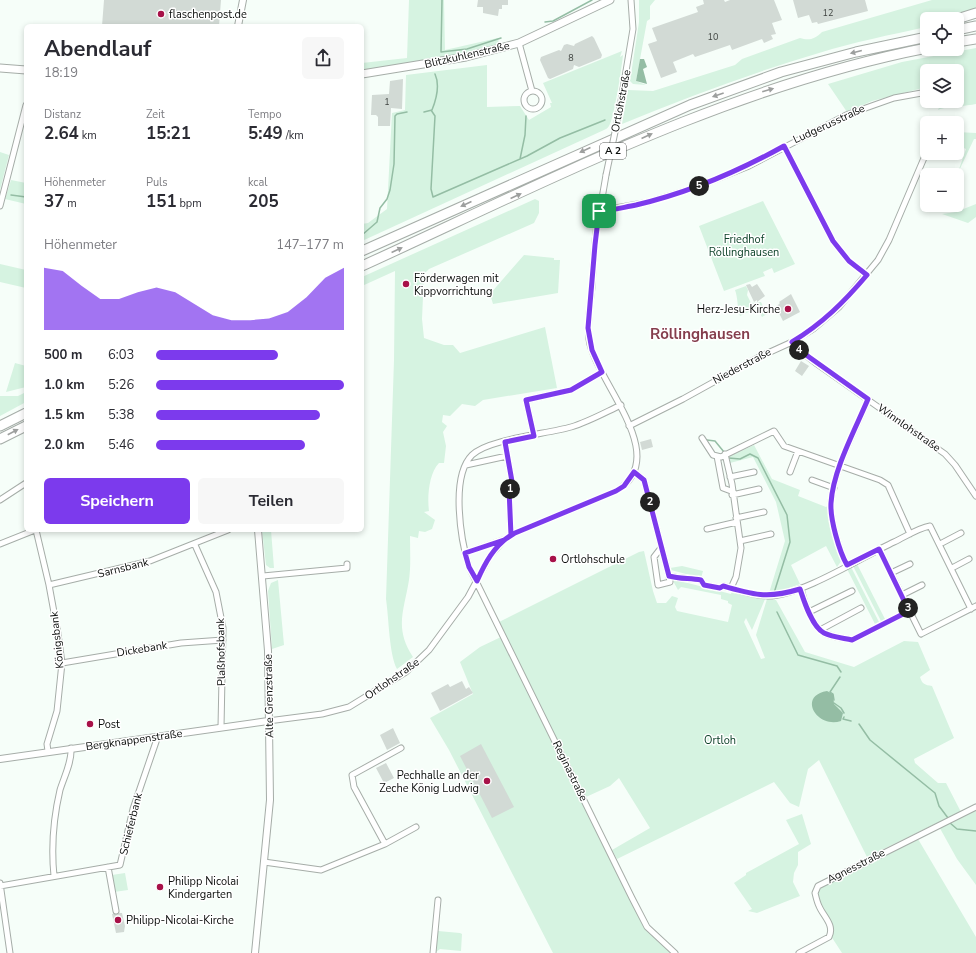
<!DOCTYPE html>
<html lang="de">
<meta charset="utf-8">
<style>
body{margin:0;font-family:"Nunito Sans",sans-serif;background:#f7f7f7;color:#2b2b33;height:100vh;display:flex;flex-direction:column;font-size:15px;white-space:nowrap}
*{box-sizing:border-box;margin:0}
p{font-size:13px;color:#7c7c81}
.icon{flex:none;width:22px;height:22px;fill:none;stroke:currentColor;stroke-width:2;stroke-linecap:round;stroke-linejoin:round}
.map{position:relative;flex:1;overflow:hidden}
.sheet{position:absolute;left:24px;top:24px;width:340px;height:508px;display:flex;flex-direction:column;background:#fff;border-radius:6px;box-shadow:0 2px 6px #0003}
.sheet>*{flex:none}
.controls{position:absolute;left:920px;top:12px;display:grid;gap:8px}
.controls a{display:grid;place-items:center;width:44px;height:44px;border-radius:6px;background:#fff;box-shadow:0 2px 6px #0003;font-size:20px}
.pin{position:absolute;display:grid;place-items:center;width:34px;height:34px;color:#fff;margin:-17px;border-radius:8px;box-shadow:0 2px 6px #0006}
.km{position:absolute;width:20px;height:20px;margin:-10px;border-radius:50%;background:#222;color:#fff;font-size:11px;line-height:20px;text-align:center}
.round{display:grid;place-items:center;flex:none;width:42px;height:42px;border-radius:6px;background:#f7f7f7}
.overview{display:flex;align-items:center;justify-content:space-between;height:68px;padding:0 20px}
h1{font-size:22px;font-weight:700;line-height:30px}
.figures{display:grid;grid-template-columns:repeat(3,1fr);gap:6px;height:68px;padding:4px 20px}
.figures div{display:grid;align-content:center}
.figures b{font-size:17px;font-weight:700}
.figures small{font-size:11px;font-weight:400}
.figures p{font-size:11px}
.chart{height:112px;padding:8px 20px}
.chart p{display:flex;justify-content:space-between}
.chart svg{width:100%;height:72px;margin-top:4px;fill:#7c3aed;opacity:.7}
.button{display:flex;gap:8px;margin-top:auto;padding:8px 20px}
.button a{flex:1;height:46px;border-radius:6px;background:#7c3aed;color:#fff;font-size:16px;font-weight:700;line-height:46px;text-align:center}
.button a+a{background:#f7f7f7;color:#2b2b33}
ul{padding:0 20px;list-style:none;font-size:13px}
li{display:grid;grid-template-columns:64px 48px 1fr;align-items:center;height:30px}
li i{height:10px;border-radius:5px;background:#7c3aed}
.map>svg:first-child{display:block}
</style>
<div class="map">
<svg width="976" height="953" viewBox="0 0 976 953">
<rect width="100%" height="100%" fill="#f6fef9"/>
<path fill="#d6f3e1" d="M409,0H444L445,50L498,38L499,44L465,54L362,71V63L407,58Z
M639,0H655L650,6V19L647,21L636,81L646,85L633,84L630,81L639,22Z
M932,0H976V9L947,19H927L926,27C890,35 854,42 819,53C752,73 687,97 622,124L628,90L653,91L735,65L742,59L800,38C809,41 815,39 822,32Z
M976,48V104C968,106 942,107 938,110L942,101H957V71H927V82L923,88L872,101L847,112L828,84L902,62Z
M622,51L620,57L623,55C622,66 614,119 609,126C608,128 606,129 604,130L362,241V224L368,223L387,209L392,113L405,110L406,75L487,65V107L520,106L529,120L551,107L550,103H552L543,83Z
M957,132L976,133V139H974L957,175L966,149L957,145Z
M0,152L9,155L0,190Z
M11,180L26,183V204L5,199Z
M535,199L539,201V213L534,223L429,269L424,274L422,319L424,338L444,345H453L460,353L545,327L557,388L483,400L475,406L462,404L450,416L443,415L442,422L447,426L443,432L446,446L444,463H439C429,473 427,497 429,511L424,512L435,520L432,529L425,532L419,531L418,538L410,536C410,551 411,566 409,580C404,611 394,628 413,657L397,669C389,654 389,619 386,599L394,360L395,271L362,286V277Z
M763,201L795,264L774,273L772,268L763,272L765,276L724,291L699,226Z
M976,204V217L968,223L942,214L956,212Z
M524,255L554,258V260H560L558,293L493,304L490,294Z
M0,264L26,270V288L0,282Z
M746,286L748,290L747,295L751,303L761,302L767,314L762,317L757,308L740,316C737,307 738,298 735,290Z
M15,363L26,366V387L6,392Z
M26,392V402L0,416V396H18Z
M754,445L772,479L800,490L798,496L826,507L829,505L830,520L842,560L837,567L826,546L791,565L800,584L781,591L769,593L785,541L776,502L753,457L730,463V456Z
M262,530H271L274,568H270L266,565Z
M644,551L653,591L657,603H666L672,596L678,598L675,607L677,611L728,622L732,605L728,603V601L721,599V595L681,587L678,590L672,579L731,594L732,591L761,599L763,596L765,599L752,630L746,618L744,622L761,659L765,658L756,635L767,599L776,600L805,652L854,667L904,641L918,642L930,670L920,677C922,684 925,685 932,686L954,738L914,759L915,763L938,783H946L961,812L976,805V885L957,859L937,823L867,857L819,760L808,769L799,807L790,803L774,782L617,859L612,850L650,828L619,778L610,786L586,797L530,687L499,622L639,552Z
M857,564L886,621H881L853,566Z
M682,566L703,571L701,578L671,570L670,568Z
M851,567L879,622L875,624L847,569Z
M278,580L284,645L272,649L268,591L271,583Z
M503,636L647,927L674,953H553L449,750L430,718L473,694L460,662L480,647Z
M802,814L811,844L798,852V865L794,873L793,882L800,896L757,913L748,911L752,909L734,883L746,875V873L799,844L786,820Z
M918,839L976,937V953H842L829,933L832,931C821,914 810,906 821,887Z
M125,873L128,890L114,892L112,875Z
M438,931L460,933L462,934L461,951L440,949L436,952Z"/>
<path fill="#94bda4" d="M640,59H644L647,67L643,69L647,84L636,81Z
M827,691L833,694L834,704L843,713L841,721C817,729 797,696 827,691Z"/>
<g fill="none" stroke-linecap="round" stroke-linejoin="round">
<path stroke="#94bda4" stroke-width="1.5" d="M442,0L441,52L467,49L501,38
M545,22L553,21L592,0
M431,110L435,116L431,189L433,197L527,156L560,138L605,120
M424,112L432,110C436,100 440,85 435,74
M520,159L525,135L526,116
M11,195L26,197
M362,235L377,222L380,208L387,199L390,190L394,164L395,116L397,114L407,112
M707,440L715,441L724,452
M729,458L740,459L750,454L758,458L787,515L790,542L774,593
M777,612L798,655L837,666L841,672
M834,700L833,694L830,692L840,677
M834,703L841,708L844,713
M844,717L843,719L851,721
M859,724L870,740L935,793L939,806L948,818
M950,823L957,829L976,831"/>
</g>
<path fill="#d2dad5" d="M104,0H221L219,26H102Z
M478,0H508V5H502V9H499L498,16L483,13V7H477Z
M703,0H724L725,2L730,0H774L782,20L772,23L776,34L771,35L773,39L764,43L762,39L732,50L730,45L695,57L693,54L673,62L677,72L661,78L648,44L657,41L652,28L698,12L696,7L704,4Z
M793,0H865L868,11L818,24L817,22L812,23L809,15L798,18Z
M592,36L594,38L602,55L601,58L579,67L574,65L573,69L550,79L548,78L540,60L541,57L559,50L561,51L564,45L567,44L574,46L575,44Z
M403,79L402,109L391,108L390,126H378V117L376,115H371L372,95L389,94L390,81Z
M750,284L752,287L757,284L765,296L757,302V300L754,302L746,285Z
M791,294L800,312L783,321L776,307L780,303L779,302Z
M801,361L809,366L802,376L795,371Z
M651,439L653,447L642,450L640,442Z
M462,681L466,689L469,687L473,693L440,711L431,693L448,684L450,687Z
M393,728L400,743L387,750L380,735Z
M481,744L514,807L492,818L460,756Z
M386,763L394,778L384,783L376,768Z
M119,913H122L125,926L124,932L116,933L112,914Z"/>
<g fill="none" stroke-linecap="round" stroke-linejoin="round">
<g stroke="#a6ada8" stroke-width="7">
<path id="minor" d="M519,43L532,91
M524 100a9 9 0 1 1 18 0a9 9 0 1 1-18 0Z
M619,113L633,29L631,0
M784,146L833,241L849,261L867,275
M0,206L26,105
M599,211L649,202L694,188L749,166L846,115L894,98L927,92
M792,342L799,350L817,364L945,454L955,465L976,496
M621,405C604,413 588,422 571,427C547,434 488,439 472,455C450,477 461,541 469,567L632,898L647,927L675,953
M629,426L683,399L759,357L792,342L813,329L839,307L878,260L889,240L927,151
M534,436L526,400L571,390L602,372
M702,438L713,455L721,457L774,431L784,446L880,480L888,485L910,534
M505,442L513,487L509,489L511,535
M725,454L732,484L741,548L736,577L731,588
M717,456L723,488L731,491
M466,465L507,456
M634,472L644,480L669,576L670,582L658,585L654,557L661,548
M790,472L798,451
M730,477L754,472
M812,480L834,488
M732,495L759,489
M0,500L26,483
M736,518L764,512
M707,529L737,522
M36,530L49,585L58,634L62,663L57,711L47,744L48,751
M740,541L771,534
M0,544L35,530
M940,544L961,533
M195,545L216,592L223,628L221,727
M879,549L921,634L976,606
M465,553L503,540
M847,565C839,551 830,519 831,503C833,470 855,431 868,399
M952,568L969,559
M891,573L910,564
M263,576L347,568V564
M669,576C680,579 690,578 701,580L704,585L720,588L723,586C738,590 754,596 768,596C801,596 862,557 894,542C905,537 918,528 930,526L971,609
M49,585L150,561L228,530
M801,589C804,601 812,627 824,633C832,637 843,638 852,640L909,611
M902,595L922,585
M809,612L852,591
M820,630L861,608
M62,663L181,643L223,640
M268,721L322,714L349,707L406,672L429,650L468,597L490,556L504,540L515,533L616,491C674,457 594,380 589,339C587,322 590,304 592,287C593,269 594,250 596,232C599,213 603,194 606,175
M385,844L416,827
M264,862L321,870L385,844L354,787L352,775L401,748
M108,867L116,911
M54,876C51,846 53,820 60,790C64,777 72,762 71,748
M0,883L10,953
M0,886L120,865L133,809L158,736
M433,953L438,900
M799,953L829,937C835,925 823,916 819,906C817,902 816,897 815,893L818,886L976,807"/>
</g>
<g stroke="#a6ada8" stroke-width="8">
<path id="tertiary" d="M238,26L243,0
M0,759L268,721
M255,953L270,800L268,651L258,530"/>
</g>
<g stroke="#a6ada8" stroke-width="9">
<path id="secondary" d="M0,68L26,70
M362,74L466,57L519,43L610,0"/>
</g>
<g stroke="#a6ada8" stroke-width="11">
<path id="motorway" d="M957,19L976,13
M957,30L976,26
M957,42L976,39
M362,251L690,105L781,72L856,52L927,37
M362,266C546,182 727,87 927,48
M0,426L26,413
M0,439L26,426"/>
</g>
<use href="#minor" stroke="#fff" stroke-width="5"/>
<use href="#tertiary" stroke="#fff" stroke-width="6"/>
<use href="#secondary" stroke="#fff" stroke-width="7"/>
<use href="#motorway" stroke="#fff" stroke-width="9"/>
<g stroke="#a6ada8" stroke-width="7" stroke-linecap="butt">
<path id="minor-bridge" d="M606,175L619,113"/>
</g>
<use href="#minor-bridge" stroke="#fff" stroke-width="5"/>
</g>
<defs><path id="oneway-solid" d="M-6-.8H1V-3.2L6.5 0L1 3.2V.8H-6Z"/></defs>
<g fill="#9d9f9e">
<use href="#oneway-solid" transform="translate(856 52) rotate(166)"/>
<use href="#oneway-solid" transform="translate(768 90) rotate(-16)"/>
<use href="#oneway-solid" transform="translate(718 95) rotate(161)"/>
<use href="#oneway-solid" transform="translate(647 136) rotate(-24)"/>
<use href="#oneway-solid" transform="translate(585 150) rotate(156)"/>
<use href="#oneway-solid" transform="translate(516 196) rotate(-25)"/>
<use href="#oneway-solid" transform="translate(466 204) rotate(156)"/>
<use href="#oneway-solid" transform="translate(397 250) rotate(-25)"/>
<use href="#oneway-solid" transform="translate(13 432) rotate(-28)"/>
</g>
<g fill="none" stroke-linecap="round" stroke-linejoin="round">
<g stroke="#fff" stroke-width="8">
<path id="route" d="M599,211L595,245L588,328L592,350L602,372L571,390L526,400L534,436L505,442L513,487L509,489L511,535C494,546 485,563 477,581L469,567L465,553L504,540L515,533L616,491L624,486L634,472L644,480L669,576C680,579 690,578 701,580L704,585L720,588L723,586C756,595 767,599 800,589C804,601 812,627 824,633C832,637 843,638 852,640L909,611L879,549L847,565C839,551 830,519 831,503C833,470 855,430 868,399L802,352L792,342C823,323 844,302 867,275L849,261L833,241L784,146C737,172 688,193 636,205C624,207 612,211 599,211"/>
</g>
<use href="#route" stroke="#7c3aed" stroke-width="5"/>
</g>
<g fill="#a71148" stroke="#fff" stroke-width="1.5">
<circle cx="161" cy="14" r="4"/>
<circle cx="406" cy="284" r="4"/>
<circle cx="788" cy="309" r="4"/>
<circle cx="553" cy="559" r="4"/>
<circle cx="90" cy="724" r="4"/>
<circle cx="487" cy="781" r="4"/>
<circle cx="160" cy="887" r="4"/>
<circle cx="118" cy="920" r="4"/>
</g>
<g text-anchor="middle" dominant-baseline="central" stroke-width="3" stroke-linejoin="round" paint-order="stroke">
<g font-size="9" fill="#3d413e">
<text x="828" y="13">12</text>
<text x="713" y="37">10</text>
<text x="571" y="58">8</text>
<text x="387" y="102">1</text>
</g>
<rect fill="#fff" stroke="#545655" stroke-width="1" x="600" y="143" width="26" height="16" rx="3"/>
<g font-size="10" font-weight="bold" fill="#0b0e0c">
<text x="613" y="151">A 2</text>
</g>
<g font-size="11" fill="#0b0e0c" stroke="#fff" text-anchor="start">
<text x="169" y="14">flaschenpost.de</text>
<text x="414" y="278">Förderwagen mit<tspan x="414" dy="13">Kippvorrichtung</tspan></text>
<text x="780" y="309" text-anchor="end">Herz-Jesu-Kirche</text>
<text x="561" y="559">Ortlohschule</text>
<text x="98" y="724">Post</text>
<text x="479" y="775" text-anchor="end">Pechhalle an der<tspan x="479" dy="13">Zeche König Ludwig</tspan></text>
<text x="168" y="881">Philipp Nicolai<tspan x="168" dy="13">Kindergarten</tspan></text>
<text x="126" y="920">Philipp-Nicolai-Kirche</text>
</g>
<g font-size="11" fill="#0b0e0c" stroke="#fff">
<text transform="translate(467 55) rotate(-13)">Blitzkuhlenstraße</text>
<text transform="translate(621 101) rotate(-79)">Ortlohstraße</text>
<text transform="translate(829 124) rotate(-25)">Ludgerusstraße</text>
<text transform="translate(742 366) rotate(-28)">Niederstraße</text>
<text transform="translate(909 428) rotate(35)">Winnlohstraße</text>
<text transform="translate(123 568) rotate(-14)">Sarnsbank</text>
<text transform="translate(57 640) rotate(-96)">Königsbank</text>
<text transform="translate(142 649) rotate(-9)">Dickebank</text>
<text transform="translate(221 652) rotate(-91)">Plaßhofsbank</text>
<text transform="translate(392 679) rotate(-35)">Ortlohstraße</text>
<text transform="translate(269 696) rotate(-91)">Alte Grenzstraße</text>
<text transform="translate(134 740) rotate(-8)">Bergknappenstraße</text>
<text transform="translate(570 771) rotate(64)">Reginastraße</text>
<text transform="translate(131 824) rotate(-76)">Schieferbank</text>
<text transform="translate(856 866) rotate(-27)">Agnesstraße</text>
</g>
<g font-size="11" fill="#0c4128" stroke="#fff">
<text x="744" y="239">Friedhof<tspan x="744" dy="13">Röllinghausen</tspan></text>
<text x="720" y="740">Ortloh</text>
</g>
<g font-size="15" font-weight="bold" fill="#853d4d" stroke="#fff">
<text x="700" y="334">Röllinghausen</text>
</g>
</g>
</svg>
<div class="controls">
<a><svg class="icon" aria-label="locate" viewBox="0 0 24 24"><circle cx="12" cy="12" r="6"/><path d="M12 2v4M12 18v4M2 12h4M18 12h4"/></svg></a>
<a><svg class="icon" aria-label="layers" viewBox="0 0 24 24"><path d="M12 4l9 5-9 5-9-5zM3 14l9 5 9-5"/></svg></a>
<a>+</a>
<a>−</a>
</div>
<div class="pin" style="left:599px;top:211px;background:#1e9e55"><svg class="icon" aria-label="arrive" viewBox="0 0 24 24"><path d="M6 21V4h12l-3 4 3 4H6"/></svg></div>
<b class="km" style="left:510px;top:489px">1</b>
<b class="km" style="left:650px;top:502px">2</b>
<b class="km" style="left:908px;top:608px">3</b>
<b class="km" style="left:799px;top:350px">4</b>
<b class="km" style="left:699px;top:186px">5</b>
<section class="sheet">
<div class="overview"><div><h1>Abendlauf</h1><p>18:19</p></div><a class="round"><svg class="icon" aria-label="share" viewBox="0 0 24 24"><path d="M12 15V3M7 8l5-5 5 5M5 13v7h14v-7"/></svg></a></div>
<div class="figures">
<div><p>Distanz</p><b>2.64<small> km</small></b></div>
<div><p>Zeit</p><b>15:21</b></div>
<div><p>Tempo</p><b>5:49<small> /km</small></b></div>
</div>
<div class="figures">
<div><p>Höhenmeter</p><b>37<small> m</small></b></div>
<div><p>Puls</p><b>151<small> bpm</small></b></div>
<div><p>kcal</p><b>205</b></div>
</div>
<div class="chart"><p><span>Höhenmeter</span>147–177 m</p>
<svg viewBox="0 0 160 44" preserveAspectRatio="none"><path d="M0 44V6L10 8L20 17L30 25L40 25L50 21L60 18L70 21L80 28L90 35L100 38L110 38L120 37L130 33L140 24L150 12L160 6V44z"/></svg>
</div>
<ul>
<li><b>500 m</b>6:03<i style="width:65%"></i></li>
<li><b>1.0 km</b>5:26<i style="width:100%"></i></li>
<li><b>1.5 km</b>5:38<i style="width:87%"></i></li>
<li><b>2.0 km</b>5:46<i style="width:79%"></i></li>
</ul>
<div class="button"><a>Speichern</a><a>Teilen</a></div>
</section>
</div>
